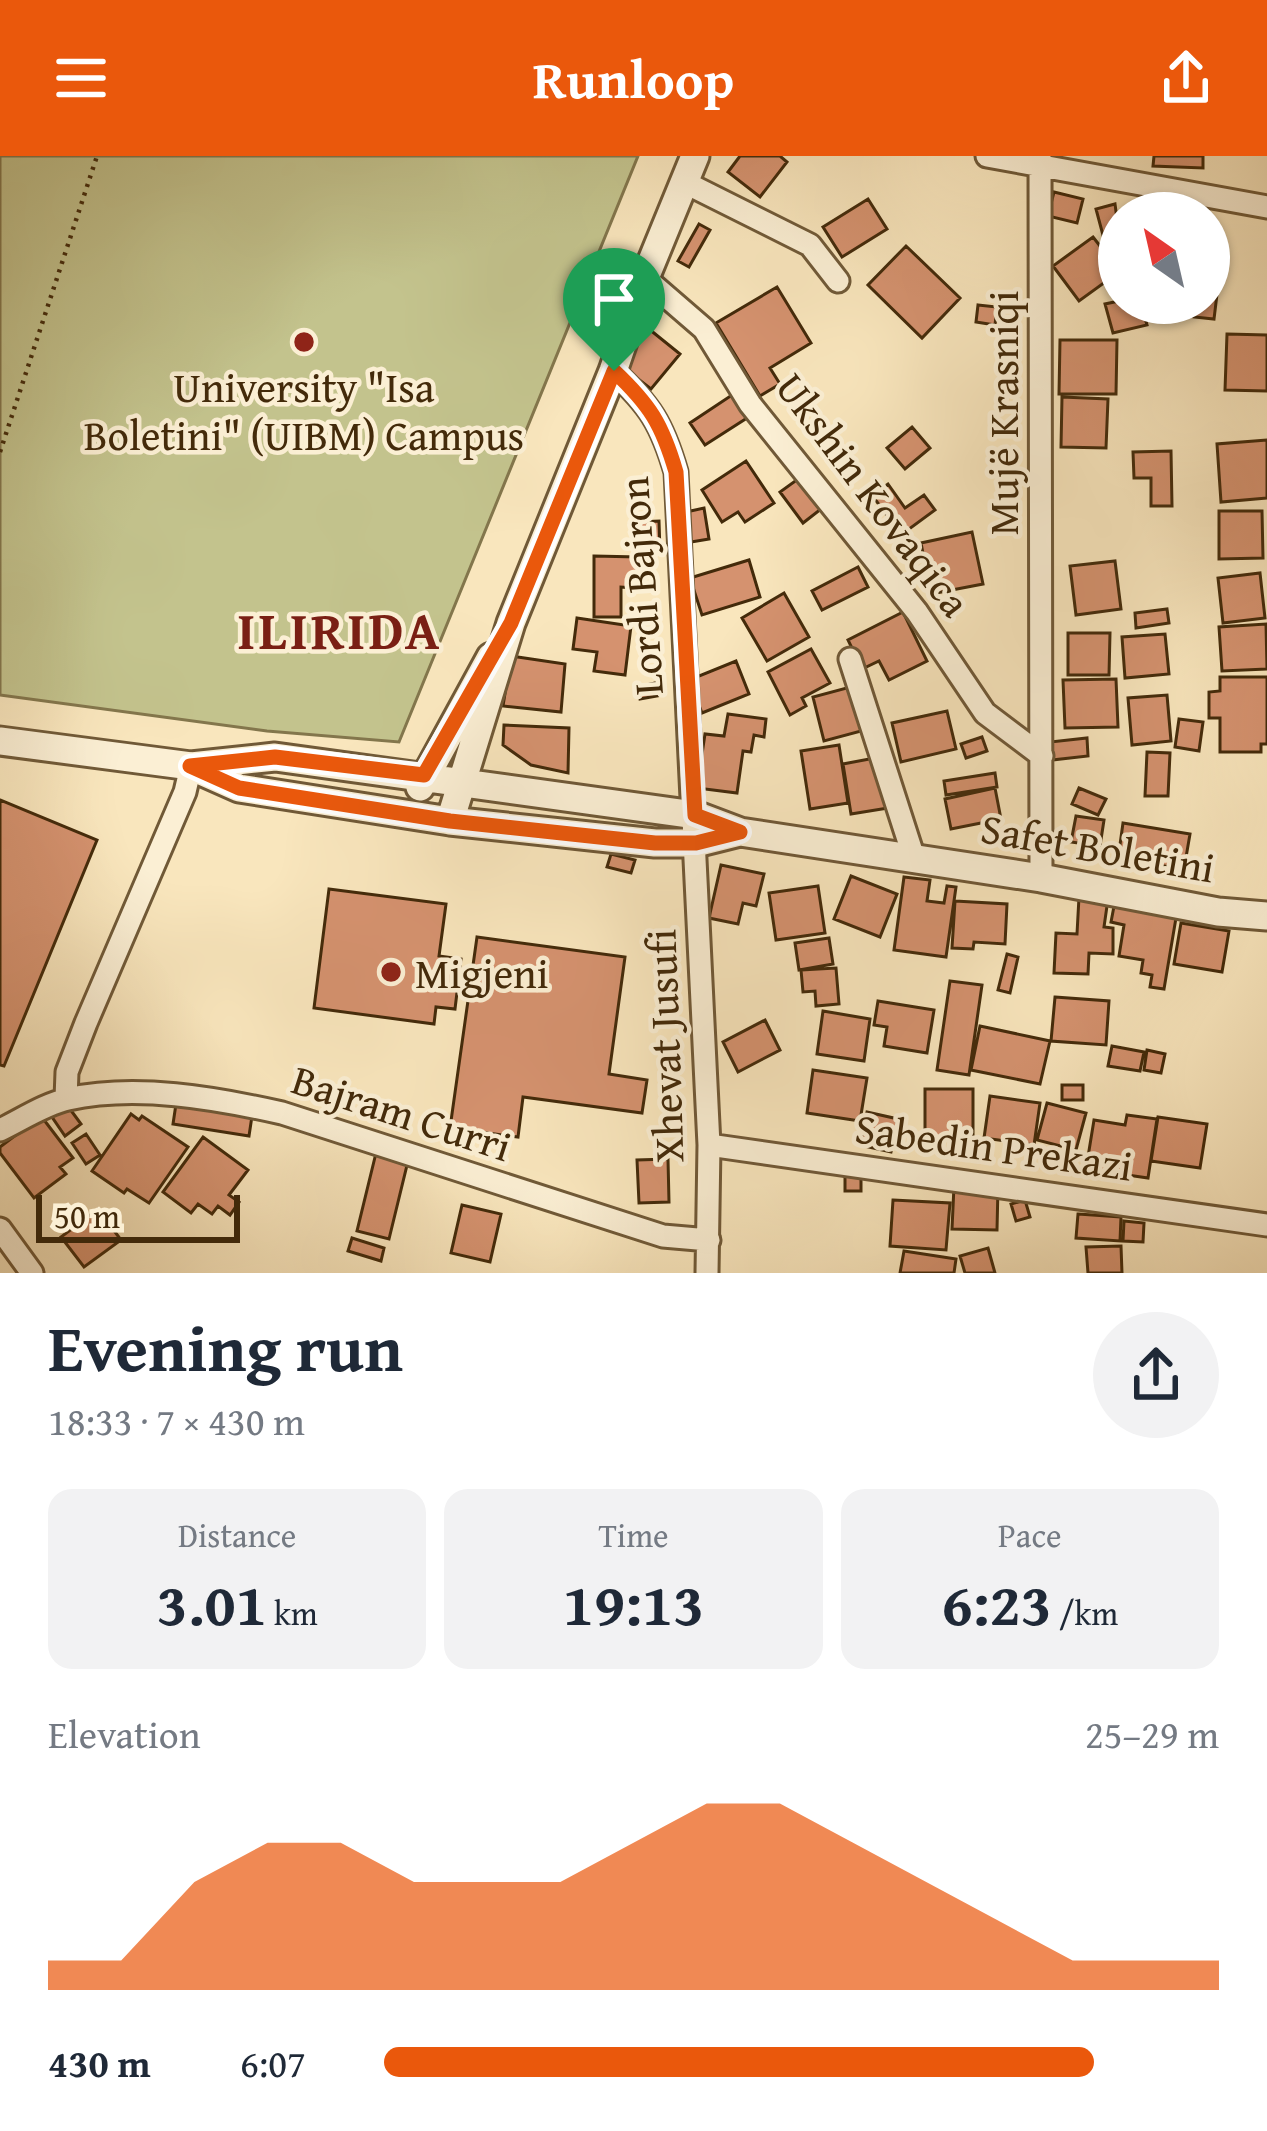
<!DOCTYPE html>
<meta charset="utf-8">
<style>
body{margin:0;font-family:"Gentium Book Plus",serif;background:#f2f2f3;color:#1f2937;height:100vh;display:flex;flex-direction:column;font-size:45px;white-space:nowrap}
*{box-sizing:border-box;margin:0}
p{font-size:39px;color:#747a83}
.icon{flex:none;width:66px;height:66px;fill:none;stroke:currentColor;stroke-width:2;stroke-linecap:round;stroke-linejoin:round}
.map{position:relative;height:1117px;overflow:hidden}
.panel{display:flex;flex-direction:column;background:#fff;flex:1}
.panel>*{flex:none}
.needle{width:78px;rotate:326deg}
.buttons{position:absolute;left:1098px;top:36px;display:grid;gap:24px}
.buttons a{display:grid;place-items:center;width:132px;height:132px;border-radius:50%;background:#fff;box-shadow:0 3px 9px #0004;font-size:60px}
.scale{position:absolute;left:36px;bottom:30px;width:204px;box-sizing:border-box;padding-left:12px;border:6px solid #432a0a;border-top:0;font-size:33px;line-height:42px;white-space:nowrap;color:#432a0a;-webkit-text-stroke:9px #fbefd4;paint-order:stroke}
.pin{position:absolute;display:grid;place-items:center;width:102px;height:102px;color:#fff;margin:-123px -51px;border-radius:50% 50% 50% 0;rotate:-45deg;box-shadow:0 0 12px #0007}
.pin .icon{rotate:45deg}
.round{display:grid;place-items:center;flex:none;width:126px;height:126px;border-radius:63px;background:#f2f2f3}
.summary{display:flex;align-items:center;justify-content:space-between;height:204px;padding:0 48px}
h1{font-size:66px;font-weight:600;line-height:90px}
.metrics{display:grid;grid-template-columns:repeat(3,1fr);gap:18px;height:204px;padding:12px 48px}
.metrics div{display:grid;align-content:center;border-radius:24px;background:#f2f2f3;text-align:center}
.metrics b{font-size:60px;font-weight:600}
.metrics small{font-size:33px;font-weight:400}
.metrics p{font-size:33px}
.chart{height:336px;padding:24px 48px}
.chart p{display:flex;justify-content:space-between}
.chart svg{width:100%;height:216px;margin-top:12px;fill:#ea580c;opacity:.7}
ul{padding:0 48px;list-style:none;font-size:39px}
li{display:grid;grid-template-columns:192px 144px 1fr;align-items:center;height:90px}
li i{height:30px;border-radius:15px;background:#ea580c}
header{display:flex;justify-content:space-between;align-items:center;height:156px;padding:0 48px;background:#ea580c;color:#fff;font-size:54px;font-weight:600}
.map>svg:first-child{display:block}
</style>
<header><svg class="icon" aria-label="menu" viewBox="0 0 24 24"><path d="M4 6h16M4 12h16M4 18h16"/></svg>Runloop<svg class="icon" aria-label="share" viewBox="0 0 24 24"><path d="M12 15V3M7 8l5-5 5 5M5 13v7h14v-7"/></svg></header>
<div class="map">
<svg width="1267" height="1117" viewBox="0 0 1267 1117">
<rect width="100%" height="100%" fill="#f9e6bd"/>
<filter id="stains"><feTurbulence type="fractalNoise" baseFrequency=".00167" numOctaves="4"/><feColorMatrix values="0 0 0 0 .2 0 0 0 0 .09 0 0 0 0 .02 0 0 0 .5 -.17"/></filter>
<radialGradient id="worn" r=".72"><stop offset=".6" stop-color="#630" stop-opacity="0"/><stop offset="1" stop-color="#630" stop-opacity=".3"/></radialGradient>
<path fill="#c3c38d" stroke="#83764c" stroke-width="3" d="M0,0H638L399,586L267,575L0,539Z"/>
<path fill="#d5926f" stroke="#432a0a" stroke-width="3" d="M740,0H780L787,6L760,41L728,16Z
M1154,0H1203V12L1153,10Z
M1054,36L1083,43L1077,67L1048,60Z
M868,43L887,73L842,101L823,71Z
M1115,48L1119,78L1104,83L1096,53Z
M699,68L710,74L689,111L678,105Z
M1093,81L1107,99L1114,94L1119,100V116L1079,145L1053,110Z
M906,90L960,142L922,182L868,129Z
M1209,128L1218,130L1214,163L1194,161L1196,147H1209Z
M777,131L811,187L770,212L780,228L760,240L716,167Z
M1119,145L1141,147L1147,169L1113,177L1105,148Z
M978,149L997,151L995,169L976,166Z
M649,173L680,198L651,233L620,209Z
M1227,178L1267,179V235L1225,234Z
M1060,184H1117L1116,238H1059Z
M732,239L747,262L705,289L690,267Z
M1062,241L1108,243L1106,292L1061,291Z
M912,271L930,292L905,313L887,292Z
M1267,284V342L1221,346L1217,288Z
M1171,295L1172,350H1151V322H1134L1133,296Z
M746,305L774,347L745,366L738,356L722,366L702,334Z
M798,323L821,353L803,367L780,336Z
M888,328L905,352L924,339L935,354L901,379L872,339Z
M704,352L709,383L691,386L686,356Z
M1219,355H1262L1263,402L1219,403Z
M659,365L660,396L639,397L637,366Z
M972,376L983,428L931,438L921,387Z
M594,400L638,401L637,432L621,431V461H594Z
M749,404L760,441L702,459L690,422Z
M1115,405L1121,453L1076,459L1070,410Z
M858,411L868,431L822,454L812,435Z
M1260,417L1265,462L1223,467L1218,422Z
M784,437L809,481L767,505L742,462Z
M1167,453L1169,467L1136,472L1135,457Z
M903,456L927,505L889,524L879,505L862,513L848,484Z
M577,462L631,470L625,519L594,515L597,496L573,493Z
M1266,468L1267,513L1222,515L1219,471Z
M1068,477H1110L1109,519H1068Z
M1165,478L1169,518L1125,522L1122,481Z
M811,493L830,527L802,542L806,550L790,559L768,516Z
M511,500L565,508L561,556L503,550Z
M736,505L749,538L702,557L689,524Z
M1220,521H1267V588H1261V596H1220V562H1209V536L1220,535Z
M1116,523L1118,571L1065,572L1063,524Z
M659,526L662,539L640,543L638,531Z
M854,530L865,574L824,585L813,541Z
M1167,539L1171,585L1132,589L1128,542Z
M947,555L956,593L901,606L892,567Z
M728,558L766,563L764,581L754,579L751,596L743,595L737,637L697,632L705,578L724,580Z
M1179,563L1203,566L1199,595L1175,591Z
M504,569L569,572L568,617L531,609L503,589Z
M982,581L987,595L966,602L961,588Z
M1087,582L1088,600L1052,604L1050,586Z
M839,589L848,647L810,653L801,595Z
M1147,596L1170,597L1168,640H1145Z
M880,601L888,652L851,658L843,608Z
M995,617L997,631L946,639L944,625Z
M995,632L1001,663L951,673L945,643Z
M1079,632L1106,643L1098,659L1072,648Z
M0,644L97,684L4,910L0,909Z
M1076,660L1104,664L1100,690L1071,686Z
M1123,667L1190,678L1184,713L1118,703Z
M611,698L635,704L631,717L607,711Z
M721,709L764,718L756,750L743,747L738,768L709,762Z
M851,720L897,738L880,781L834,763Z
M904,721L930,724L927,745L944,747L947,730L956,731L946,801L894,794Z
M818,730L825,777L776,784L769,737Z
M329,733L446,748L439,800L461,803L455,853L436,851L434,868L314,852Z
M1079,741L1108,743L1104,771L1113,772V798L1089,797L1088,818L1054,817L1056,777L1077,778Z
M955,745L1007,748L1005,788L974,786L973,793L952,792Z
M1115,745L1177,756L1164,833L1150,831L1152,819L1141,817L1143,804L1119,800L1124,769L1111,766Z
M1181,767L1229,775L1222,816L1174,808Z
M477,781L625,801L609,918L647,924L642,957L523,941L518,981L450,972Z
M829,782L833,808L799,814L795,787Z
M1007,798L1018,801L1010,837L998,834Z
M836,812L839,848L816,850L815,835L803,836L801,814Z
M950,825L982,829L969,919L937,914Z
M1055,841L1109,845L1106,889L1051,885Z
M878,845L934,854L927,897L884,890L887,871L874,869Z
M823,855L870,863L864,905L817,898Z
M765,864L780,894L738,916L723,886Z
M980,870L1050,885L1040,928L971,914Z
M1112,890L1144,896L1140,915L1108,910Z
M1147,894L1165,898L1161,917L1144,914Z
M813,914L867,922L860,965L807,957Z
M1062,929H1083V944H1062Z
M925,933H973V984H925Z
M990,940L1040,947L1034,989L984,982Z
M1047,947L1086,957L1076,994L1037,984Z
M176,948L252,960L249,980L173,968Z
M67,949L81,968L65,980L52,961Z
M867,956L898,963L891,996L860,989Z
M131,958L139,964L142,960L188,991L149,1047L127,1033L124,1037L92,1015Z
M1127,959L1157,963L1148,1022L1086,1013L1094,964L1125,969Z
M41,960L73,1002L60,1011L66,1018L34,1042L0,997V991Z
M1158,961L1207,968L1200,1012L1151,1005Z
M86,978L100,999L86,1008L72,987Z
M203,981L248,1014L229,1039L239,1046L230,1059L218,1050L212,1058L198,1048L191,1057L163,1036Z
M376,997L408,1005L389,1083L357,1075Z
M668,1003L669,1046L639,1047L637,1004Z
M845,1020H861V1035H845Z
M954,1030L998,1031L997,1074L952,1073Z
M893,1044L950,1047L946,1094L890,1090Z
M1025,1044L1030,1061L1016,1065L1011,1048Z
M462,1049L501,1058L490,1106L451,1097Z
M98,1053L121,1084L84,1111L61,1081Z
M1078,1058L1121,1061L1120,1085L1076,1082Z
M1124,1065L1144,1067L1143,1086L1123,1085Z
M352,1082L384,1092L381,1105L348,1095Z
M1121,1090L1122,1117H1088L1086,1091Z
M988,1092L995,1117H965L960,1100Z
M904,1095L956,1103L954,1117H900Z"/>
<g fill="none" stroke-linecap="round" stroke-linejoin="round">
<g stroke="#705937" stroke-width="27">
<path id="minor" d="M987,0L1267,51
M1040,0L1041,722
M684,26L810,89L838,125
M645,122L704,173L750,248L917,456L985,557L1042,600
M613,215C650,249 662,268 676,316L709,989L707,1117
M850,503L914,702
M66,943L67,916L86,867L185,636L191,610
M0,974C21,964 45,948 68,943C136,928 215,942 282,957L663,1080L709,1084
M709,989L1267,1069
M0,1073L32,1117"/>
</g>
<g stroke="#705937" stroke-width="33">
<path id="tertiary" d="M0,585L191,610L275,601L695,659L740,676L1041,722L1218,756L1267,760
M194,612L239,632L450,665L655,687H696L740,676
M420,631L491,501
M450,665L511,467L613,215L645,122L695,0"/>
</g>
<path stroke="#432a0a" stroke-width="4.5" stroke-dasharray="3 6" stroke-linecap="butt" d="M0,296L97,0"/>
<use href="#minor" stroke="#fbefd4" stroke-width="21"/>
<use href="#tertiary" stroke="#fbefd4" stroke-width="27"/>
</g>
<g fill="none" stroke-linecap="round" stroke-linejoin="round">
<g stroke="#fff" stroke-width="24">
<path id="route" d="M614,215C650,249 662,268 676,316L695,659L740,676L696,687H655L450,665L239,632L190,610L275,601L424,619L511,467Z"/>
</g>
<use href="#route" stroke="#ea580c" stroke-width="15"/>
</g>
<g fill="#8f2418" stroke="#fbefd4" stroke-width="4.5">
<circle cx="304" cy="186" r="12"/>
<circle cx="391" cy="816" r="12"/>
</g>
<g text-anchor="middle" dominant-baseline="central" stroke-width="9" stroke-linejoin="round" paint-order="stroke">
<g font-size="42" fill="#432a0a" stroke="#fbefd4">
<text x="304" y="230">University "Isa<tspan x="304" dy="48">Boletini" (UIBM) Campus</tspan></text>
<text x="415" y="816" text-anchor="start">Migjeni</text>
</g>
<g font-size="42" fill="#432a0a" stroke="#fbefd4">
<text transform="translate(1002 257) rotate(-90)">Mujë Krasniqi</text>
<text transform="translate(874 338) rotate(53)">Ukshin Kovaqica</text>
<text transform="translate(640 430) rotate(-94)">Lordi Bajron</text>
<text transform="translate(1098 691) rotate(10)">Safet Boletini</text>
<text transform="translate(664 890) rotate(-92)">Xhevat Jusufi</text>
<text transform="translate(402 956) rotate(18)">Bajram Curri</text>
<text transform="translate(994 990) rotate(8)">Sabedin Prekazi</text>
</g>
<g font-size="54" font-weight="bold" letter-spacing="3" fill="#7a1f14" stroke="#fbefd4">
<text x="340" y="473">ILIRIDA</text>
</g>
</g>
<rect width="100%" height="100%" filter="url(#stains)"/>
<rect width="100%" height="100%" fill="url(#worn)"/>
</svg>
<div class="buttons">
<a><svg class="needle" viewBox="-14 -14 28 28"><path d="M0-13l5 13h-10z" fill="#e53935"/><path d="M0 13l5-13h-10z" fill="#747a83"/></svg></a>
</div>
<div class="scale">50 m</div>
<div class="pin" style="left:614px;top:215px;background:#1e9e55"><svg class="icon" aria-label="arrive" viewBox="0 0 24 24"><path d="M6 21V4h12l-3 4 3 4H6"/></svg></div>
</div>
<section class="panel">
<div class="summary"><div><h1>Evening run</h1><p>18:33 · 7 × 430 m</p></div><a class="round"><svg class="icon" aria-label="share" viewBox="0 0 24 24"><path d="M12 15V3M7 8l5-5 5 5M5 13v7h14v-7"/></svg></a></div>
<div class="metrics">
<div><p>Distance</p><b>3.01<small> km</small></b></div>
<div><p>Time</p><b>19:13</b></div>
<div><p>Pace</p><b>6:23<small> /km</small></b></div>
</div>
<div class="chart"><p><span>Elevation</span>25–29 m</p>
<svg viewBox="0 0 160 44" preserveAspectRatio="none"><path d="M0 44V38L10 38L20 22L30 14L40 14L50 22L60 22L70 22L80 14L90 6L100 6L110 14L120 22L130 30L140 38L150 38L160 38V44z"/></svg>
</div>
<ul>
<li><b>430 m</b>6:07<i style="width:85%"></i></li>
</ul>
</section>
